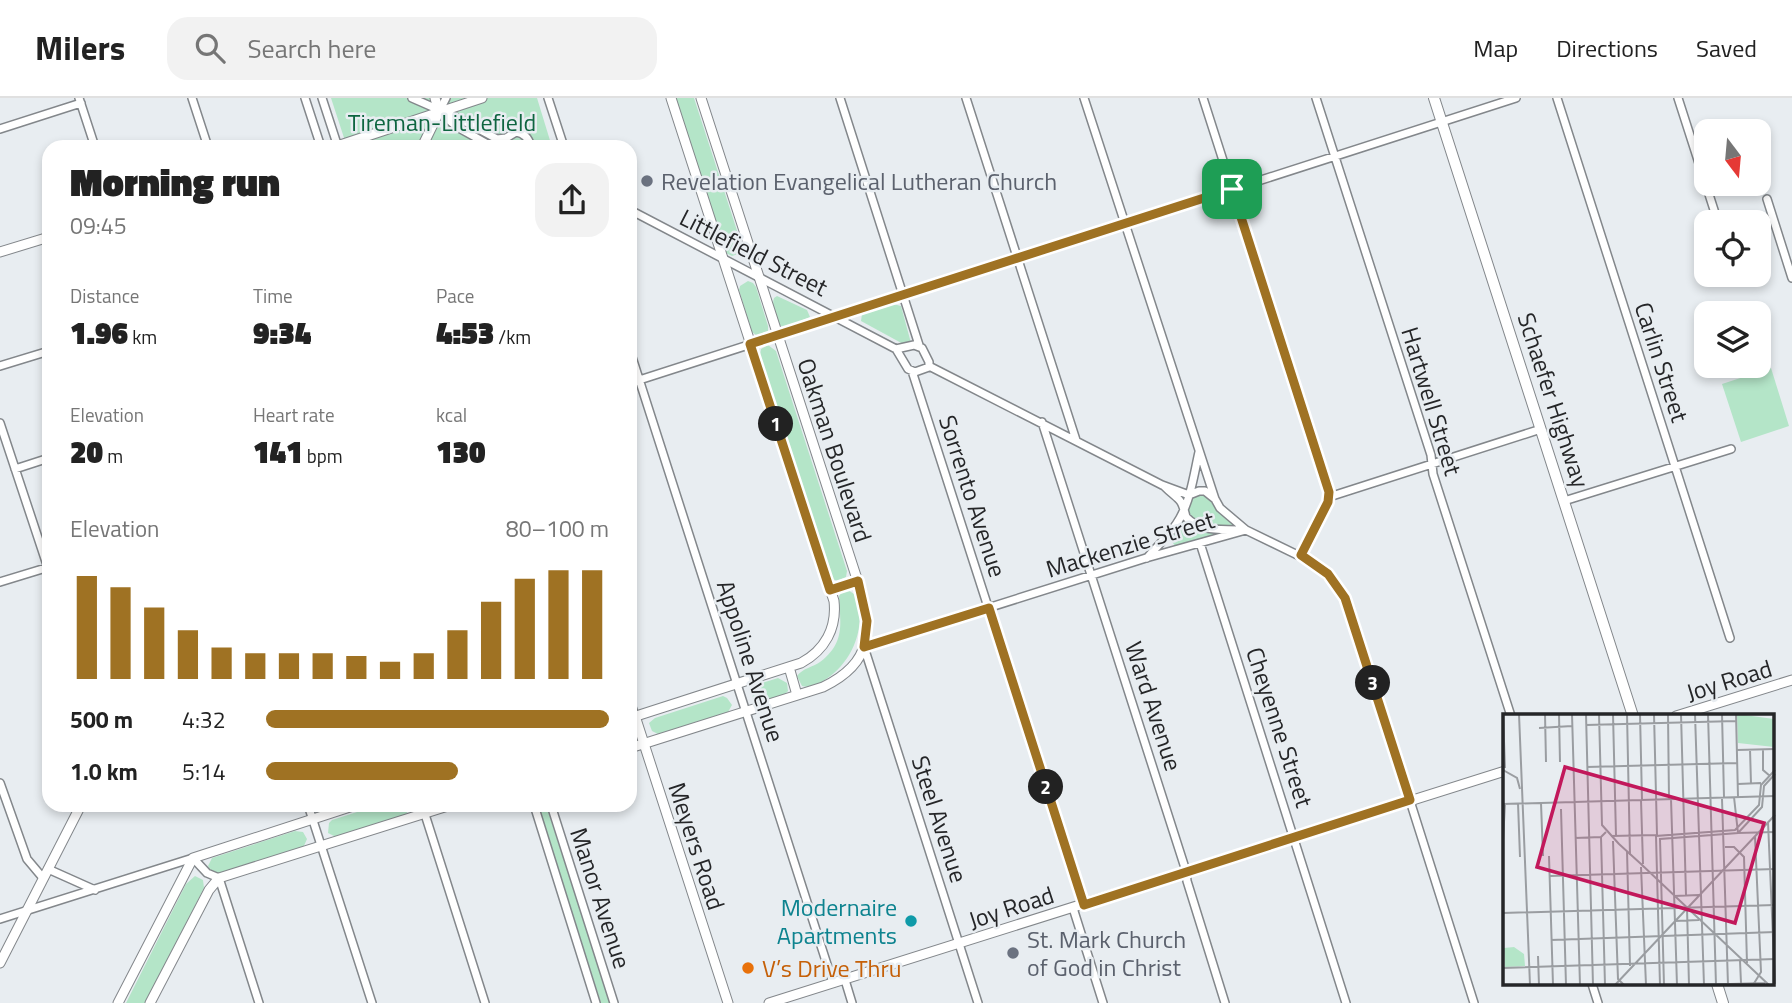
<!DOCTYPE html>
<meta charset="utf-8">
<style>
body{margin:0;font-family:"Titillium Web",sans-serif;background:#f2f2f2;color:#222;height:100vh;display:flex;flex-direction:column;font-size:26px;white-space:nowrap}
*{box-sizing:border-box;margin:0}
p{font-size:23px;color:#767676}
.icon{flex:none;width:38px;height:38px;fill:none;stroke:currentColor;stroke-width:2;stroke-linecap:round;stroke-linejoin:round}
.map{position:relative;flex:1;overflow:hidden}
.panel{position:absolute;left:42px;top:42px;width:595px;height:672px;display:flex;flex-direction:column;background:#fff;border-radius:21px;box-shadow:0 4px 10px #0003}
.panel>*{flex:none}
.needle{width:46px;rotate:164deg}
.tools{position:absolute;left:1694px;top:21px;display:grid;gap:14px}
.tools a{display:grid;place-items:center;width:77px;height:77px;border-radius:14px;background:#fff;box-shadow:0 4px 10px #0003;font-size:35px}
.pin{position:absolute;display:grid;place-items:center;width:60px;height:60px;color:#fff;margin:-30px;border-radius:14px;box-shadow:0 4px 10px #0006}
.km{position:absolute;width:35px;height:35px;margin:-18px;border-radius:50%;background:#222;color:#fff;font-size:19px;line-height:35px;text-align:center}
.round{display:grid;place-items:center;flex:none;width:74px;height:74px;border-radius:21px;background:#f2f2f2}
.head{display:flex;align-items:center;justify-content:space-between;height:119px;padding:0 28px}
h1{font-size:38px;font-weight:800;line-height:52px}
.figures{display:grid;grid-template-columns:repeat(3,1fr);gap:10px;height:119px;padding:7px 28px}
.figures div{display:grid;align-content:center}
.figures b{font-size:30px;font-weight:800}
.figures small{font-size:19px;font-weight:400}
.figures p{font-size:19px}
.chart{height:196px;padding:14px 28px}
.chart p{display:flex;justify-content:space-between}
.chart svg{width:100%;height:126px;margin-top:7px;stroke:#9f7223;stroke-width:6}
ul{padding:0 28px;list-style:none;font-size:23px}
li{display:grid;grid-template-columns:112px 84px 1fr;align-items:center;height:52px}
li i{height:18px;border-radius:9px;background:#9f7223}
header{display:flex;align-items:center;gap:42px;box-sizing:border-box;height:98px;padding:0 35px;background:#fff;border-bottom:2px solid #e0e0e0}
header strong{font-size:33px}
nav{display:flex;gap:38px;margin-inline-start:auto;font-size:24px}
.search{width:490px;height:63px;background:#f2f2f2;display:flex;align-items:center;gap:18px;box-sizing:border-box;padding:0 24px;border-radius:21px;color:#767676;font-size:26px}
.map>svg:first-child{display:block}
</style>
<header>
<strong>Milers</strong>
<div class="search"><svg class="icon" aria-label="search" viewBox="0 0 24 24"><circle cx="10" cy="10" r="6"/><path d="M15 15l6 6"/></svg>Search here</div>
<nav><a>Map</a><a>Directions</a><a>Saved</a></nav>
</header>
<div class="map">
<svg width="1792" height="905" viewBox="0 0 1792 905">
<rect width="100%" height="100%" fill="#e8edf1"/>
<path fill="#b4e5c8" d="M331,0H537L552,49H347Z
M676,0H694L742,148L738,156L732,158L726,155Z
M748,183L753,185L756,189L768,228V233L763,237H756L752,234L739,192L740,188Z
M777,198L807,212L810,219L783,230C776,224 771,208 774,200Z
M893,206L901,208L911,245L905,247L861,223L862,216Z
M768,247L776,253L847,473L846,479L837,483L833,481L831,478L760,257L761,251Z
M1771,270L1789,328L1741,344L1722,286Z
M1198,396L1208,399L1219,415L1234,426L1232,429C1215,427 1197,429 1188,413L1193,399Z
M1184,420L1222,435L1175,448L1171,442Z
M848,492L854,496C869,527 852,566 823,583C816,587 810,590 802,588L797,578C803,570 813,569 820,564C846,544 840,525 839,498L843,493Z
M778,580L787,585L788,593L784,597L762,604L753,600C750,585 767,584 778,580Z
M723,598L727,600L732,607L728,614L658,636L652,633L649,625L655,620Z
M379,707H409V712L405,717L336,739L328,735L329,725L332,722Z
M537,707H546L610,905H601Z
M295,733L303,734L307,741L303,750L220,776L212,775L208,768L212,760Z
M195,778L203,782L204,790L145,905H126L186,786Z"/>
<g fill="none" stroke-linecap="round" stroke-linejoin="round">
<g stroke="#83878b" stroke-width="10">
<path id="minor" d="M79,0L95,49
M192,0L208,49
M305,0L321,49
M322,0L338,49
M412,0L460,21L497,41L506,40L516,34C525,35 529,41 531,49
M548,0L564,49
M840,0L919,247
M966,0L1076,342
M1084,0L1215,401
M1203,0L1328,390L1329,399
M1316,0L1431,357L1433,376L1511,618
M1557,0L1730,540
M1678,0L1715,115
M439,14L446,0
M442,16L457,29L493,49
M0,31L81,5
M1767,101L1792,180
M630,112L896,251
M914,247L922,250L929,264V269L915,274L908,271L896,251Z
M630,253L833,885
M0,268L49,253
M929,268L1162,387L1189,397L1199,393H1205L1215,401L1220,410L1246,432L1316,466L1337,488L1348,507L1474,905
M912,273L1084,807
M630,285L1516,0
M1042,324L1186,773L1187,783L1225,905
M0,325L49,473
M15,371L49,360
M1164,388C1179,403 1181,398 1186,419C1200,434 1220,431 1238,432
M1564,403L1731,351
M1200,445L1346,905
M1301,457L1329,399L1541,331
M1147,460C1158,447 1172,435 1180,420C1191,400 1194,376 1199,354
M0,484L49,469
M630,603L635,618
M0,685L27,761L43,780
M308,707L372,905
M422,707L485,905
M534,707L596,905
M551,707L614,905
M48,771L95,792
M1073,810L1103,905
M0,821L193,760L207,775L219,780L259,905
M845,882L852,905
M1592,886L1598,905
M978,905L864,549L1146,460L1246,432"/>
</g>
<g stroke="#83878b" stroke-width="11">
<path id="tertiary" d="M435,0L439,14
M334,49L482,0
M422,49L439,14
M0,154L49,139
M830,492L858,483
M789,569L797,597
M635,618L728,905
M1676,618L1792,582
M630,620L801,565C825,552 837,530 834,503L671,0
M630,650L823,589C875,564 872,531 857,481L701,0
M0,865L81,707
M118,905L193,760L356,707
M150,905L209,792L219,780L451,707
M769,905L1505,673"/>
</g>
<g stroke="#83878b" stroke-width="12">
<path id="secondary" d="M1434,0L1633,618
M1717,886L1723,905"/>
</g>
<use href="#minor" stroke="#fff" stroke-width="7"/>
<use href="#tertiary" stroke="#fff" stroke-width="9"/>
<use href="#secondary" stroke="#fff" stroke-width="10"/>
</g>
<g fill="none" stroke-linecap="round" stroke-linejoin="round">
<g stroke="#fff" stroke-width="14">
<path id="route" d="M1232,91L1329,394L1328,404L1301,457L1328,476L1345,500L1410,702L1084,807L989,510L864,549L867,523L858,483L830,492L750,246Z"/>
</g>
<use href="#route" stroke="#9f7223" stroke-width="9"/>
</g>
<g fill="#6b7280" stroke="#e8edf1" stroke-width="2.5">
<circle cx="647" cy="83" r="7"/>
<circle cx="1013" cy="855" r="7"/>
</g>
<circle fill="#0f9aa8" stroke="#e8edf1" stroke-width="2.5" cx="911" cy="823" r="7"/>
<circle fill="#e8710a" stroke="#e8edf1" stroke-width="2.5" cx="748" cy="870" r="7"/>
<g text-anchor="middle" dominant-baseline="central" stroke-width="5" stroke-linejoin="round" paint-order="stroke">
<g font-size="24" fill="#0e6540" stroke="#e8edf1">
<text x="442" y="24">Tireman-Littlefield</text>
</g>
<g font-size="24" fill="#5b616d" stroke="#e8edf1" text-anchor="start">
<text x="661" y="83">Revelation Evangelical Lutheran Church</text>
<text x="1027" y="841">St. Mark Church<tspan x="1027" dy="28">of God in Christ</tspan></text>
</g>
<g font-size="24" fill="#252628" stroke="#e8edf1">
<text transform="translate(754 154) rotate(27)">Littlefield Street</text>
<text transform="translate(1662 264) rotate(72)">Carlin Street</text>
<text transform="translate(1554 302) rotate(72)">Schaefer Highway</text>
<text transform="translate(1432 303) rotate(73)">Hartwell Street</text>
<text transform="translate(835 352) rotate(72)">Oakman Boulevard</text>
<text transform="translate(973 398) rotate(72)">Sorrento Avenue</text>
<text transform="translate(1130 446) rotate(-17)">Mackenzie Street</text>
<text transform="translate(751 563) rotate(72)">Appoline Avenue</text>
<text transform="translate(1729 582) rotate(-17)">Joy Road</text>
<text transform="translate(1154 608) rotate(72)">Ward Avenue</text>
<text transform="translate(1280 629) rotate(72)">Cheyenne Street</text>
<text transform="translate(940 721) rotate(72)">Steel Avenue</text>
<text transform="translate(697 748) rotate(72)">Meyers Road</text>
<text transform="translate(601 800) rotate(72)">Manor Avenue</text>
<text transform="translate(1011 809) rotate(-18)">Joy Road</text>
</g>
<g font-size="24" fill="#0d838f" stroke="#e8edf1" text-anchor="end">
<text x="897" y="809">Modernaire<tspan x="897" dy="28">Apartments</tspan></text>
</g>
<g font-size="24" fill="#c56008" stroke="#e8edf1" text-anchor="start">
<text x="762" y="870">V’s Drive Thru</text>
</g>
</g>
<g transform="translate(1503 616)">
<rect width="271" height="271" fill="#e8edf1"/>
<path d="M234,0L271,5V33L235,29ZM11,233L21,240L22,252L2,253L1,234Z" fill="#b4e5c8"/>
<path fill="none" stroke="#9a9da1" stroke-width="2" d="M0,0L2,54M16,0L27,271M42,0L43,48M56,0L57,48M69,0L77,271M83,0L90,271M96,0L99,111L116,130M110,0L113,122M124,0L127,141M137,0L139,86M165,0L166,85M178,0L183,181M192,0L201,271M205,0L213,271M219,0L221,83M233,0L235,83M83,11L233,7M36,14L69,12M247,35L248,70M260,35V56L267,62M234,36L272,35M84,53L234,49M0,56L14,64L17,75M235,70L258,69M231,83L235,119L272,118M168,85L174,271M219,85L225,271M138,86L140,150M15,89L17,143M38,89L40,142M0,90L272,82M58,95L63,271M265,108L272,270M108,122L154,121L151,0M98,123L102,271M72,124L98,123L103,118M0,126L2,90M110,127L115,265L121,271M116,130L138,150M222,133H231L241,143L244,249M124,137L127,252M46,142L50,271M138,153L143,271M141,153L138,150L266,271M47,162L272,155M171,182L196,181M184,194L186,271M0,199L272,191M172,207L196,206M48,226L272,218M35,242L36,271M237,247L238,269M0,254L272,245M112,271L272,101M157,271L153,122L232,116L256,91L258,71L272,56M161,271L157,125L235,119L259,93L261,72L272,60M193,271L262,269M250,271L258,258L252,123"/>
<path fill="#c2185b" fill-opacity="0.15" stroke="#c2185b" stroke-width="3.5" d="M62,53L261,109L232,209L34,153Z"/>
<rect width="271" height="271" fill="none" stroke="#252628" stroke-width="3.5"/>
</g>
</svg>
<div class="tools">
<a><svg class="needle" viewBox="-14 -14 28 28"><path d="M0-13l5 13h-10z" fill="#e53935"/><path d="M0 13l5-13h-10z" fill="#767676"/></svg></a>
<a><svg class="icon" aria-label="locate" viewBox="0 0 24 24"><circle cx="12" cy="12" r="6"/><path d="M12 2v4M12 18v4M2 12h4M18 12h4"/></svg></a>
<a><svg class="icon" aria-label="layers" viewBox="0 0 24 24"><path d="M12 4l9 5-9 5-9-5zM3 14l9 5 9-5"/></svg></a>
</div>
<div class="pin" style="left:1232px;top:91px;background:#1e9e55"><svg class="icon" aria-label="arrive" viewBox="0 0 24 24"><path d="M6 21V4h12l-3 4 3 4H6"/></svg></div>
<b class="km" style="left:776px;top:326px">1</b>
<b class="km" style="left:1046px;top:689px">2</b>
<b class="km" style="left:1373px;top:585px">3</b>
<section class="panel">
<div class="head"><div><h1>Morning run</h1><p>09:45</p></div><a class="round"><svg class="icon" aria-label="share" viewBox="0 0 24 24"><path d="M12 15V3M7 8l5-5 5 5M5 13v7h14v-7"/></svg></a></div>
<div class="figures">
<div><p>Distance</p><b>1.96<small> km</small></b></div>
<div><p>Time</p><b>9:34</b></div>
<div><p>Pace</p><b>4:53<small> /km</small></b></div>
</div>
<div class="figures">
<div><p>Elevation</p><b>20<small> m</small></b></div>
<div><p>Heart rate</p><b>141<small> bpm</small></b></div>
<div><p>kcal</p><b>130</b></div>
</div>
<div class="chart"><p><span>Elevation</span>80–100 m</p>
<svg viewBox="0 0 160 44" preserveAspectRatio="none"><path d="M5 44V8M15 44V12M25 44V19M35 44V27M45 44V33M55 44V35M65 44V35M75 44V35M85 44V36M95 44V38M105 44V35M115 44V27M125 44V17M135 44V9M145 44V6M155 44V6"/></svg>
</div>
<ul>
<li><b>500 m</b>4:32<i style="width:100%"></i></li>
<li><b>1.0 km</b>5:14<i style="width:56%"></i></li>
</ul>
</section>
</div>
